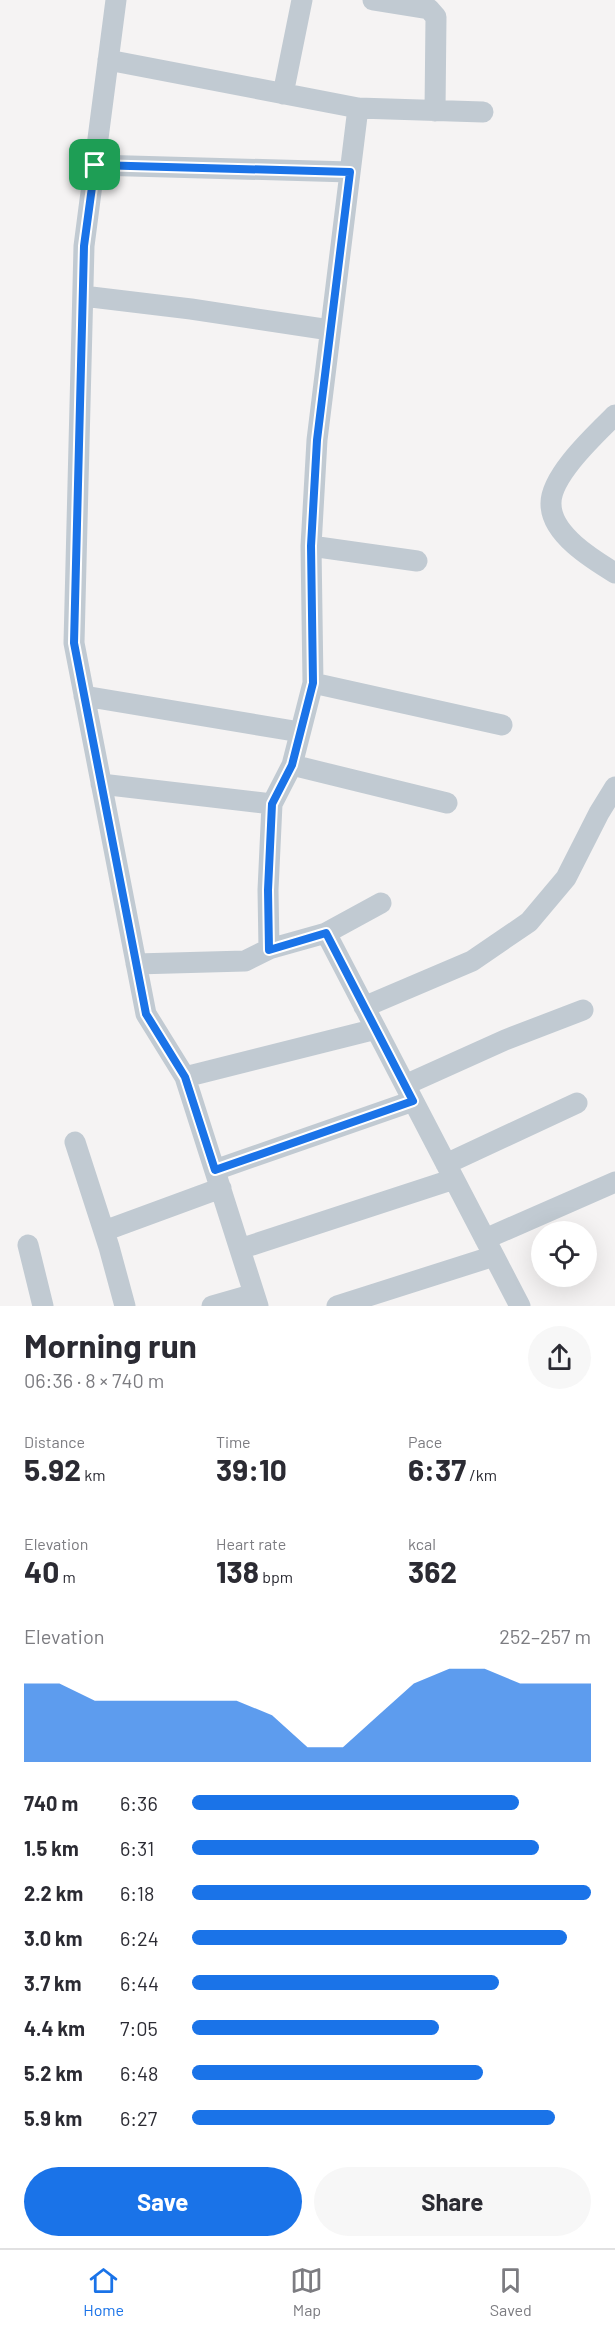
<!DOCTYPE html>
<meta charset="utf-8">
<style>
body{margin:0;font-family:Barlow,sans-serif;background:#f7f7f7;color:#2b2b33;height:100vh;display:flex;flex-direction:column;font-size:22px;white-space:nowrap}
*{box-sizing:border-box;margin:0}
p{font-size:20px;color:#7c7c81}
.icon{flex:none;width:33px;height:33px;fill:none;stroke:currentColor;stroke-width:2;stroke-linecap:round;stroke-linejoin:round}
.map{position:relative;height:1306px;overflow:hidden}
.panel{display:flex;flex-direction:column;background:#fff;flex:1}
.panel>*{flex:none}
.controls{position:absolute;left:531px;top:1221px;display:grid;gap:12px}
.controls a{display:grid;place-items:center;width:66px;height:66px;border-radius:50%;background:#fff;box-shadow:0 6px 24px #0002;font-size:30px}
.pin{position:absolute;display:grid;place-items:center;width:51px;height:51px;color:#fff;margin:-26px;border-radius:12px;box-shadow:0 3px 9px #0006}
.round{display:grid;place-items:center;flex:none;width:63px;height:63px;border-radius:32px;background:#f7f7f7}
.headline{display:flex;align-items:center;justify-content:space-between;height:102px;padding:0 24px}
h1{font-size:33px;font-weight:700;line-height:45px}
.figures{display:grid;grid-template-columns:repeat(3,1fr);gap:9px;height:102px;padding:6px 24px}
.figures div{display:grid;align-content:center}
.figures b{font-size:30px;font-weight:700}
.figures small{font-size:16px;font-weight:400}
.figures p{font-size:16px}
.chart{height:168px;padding:12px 24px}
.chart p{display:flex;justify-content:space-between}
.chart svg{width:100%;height:108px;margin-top:6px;fill:#1a73e8;opacity:.7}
.primary-button{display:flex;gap:12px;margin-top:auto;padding:12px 24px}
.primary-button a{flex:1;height:69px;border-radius:36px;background:#1a73e8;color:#fff;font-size:24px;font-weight:700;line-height:69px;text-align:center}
.primary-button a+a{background:#f7f7f7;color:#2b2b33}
ul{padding:0 24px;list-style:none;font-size:20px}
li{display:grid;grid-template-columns:96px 72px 1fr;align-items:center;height:45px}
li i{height:15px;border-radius:8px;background:#1a73e8}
.tab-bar{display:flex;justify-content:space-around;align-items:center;height:84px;border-top:2px solid #e1e1e2;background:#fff;font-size:16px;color:#7c7c81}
.tab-bar a{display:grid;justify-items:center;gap:3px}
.tab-bar .selected{color:#1a73e8}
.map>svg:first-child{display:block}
</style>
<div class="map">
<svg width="615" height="1306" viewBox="0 0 615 1306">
<rect width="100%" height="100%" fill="#f5f3f3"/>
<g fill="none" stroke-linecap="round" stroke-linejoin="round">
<path stroke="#c1cad2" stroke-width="21" d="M116,0L84,246L74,643L146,1014L185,1077L258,1306
M373,0L429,9L436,17L435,111
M108,60L358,108L483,112
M283,94L302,0
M95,165L350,172
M83,296L191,309L330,330
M615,415C596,434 550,476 551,504C551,534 592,559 615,573
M311,546L417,561
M313,683L502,725
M84,696L300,732
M292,765L447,803
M101,784L272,804
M326,933L520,1306
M269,949L268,890L272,804L292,765L313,683L311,546L317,440L358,108
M136,964L245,961L269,949L326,933L381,903
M364,1007L472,961L529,922L566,878L599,813L615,787
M185,1077L376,1029
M405,1085L505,1040L583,1010
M75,1142L109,1247L125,1306
M446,1164L577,1103
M215,1170L413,1101
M104,1231L221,1188
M485,1239L615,1182
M28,1245L43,1306
M240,1249L454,1179
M212,1306L254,1294
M337,1306L494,1256"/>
</g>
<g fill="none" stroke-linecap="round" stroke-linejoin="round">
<g stroke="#fff" stroke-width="12">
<path id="route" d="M95,165L350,172L317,440L311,546L313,683L292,765L272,804L268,890L269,950L326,933L413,1101L215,1170L185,1077L146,1014L74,643L84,246Z"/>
</g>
<use href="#route" stroke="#1a73e8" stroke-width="8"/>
</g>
</svg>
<div class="controls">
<a><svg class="icon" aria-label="locate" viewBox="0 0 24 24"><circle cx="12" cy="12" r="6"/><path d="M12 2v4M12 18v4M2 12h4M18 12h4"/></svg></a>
</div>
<div class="pin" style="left:95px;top:165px;background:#1e9e55"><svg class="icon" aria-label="arrive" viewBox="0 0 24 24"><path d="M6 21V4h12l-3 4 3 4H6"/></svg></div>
</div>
<section class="panel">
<div class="headline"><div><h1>Morning run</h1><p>06:36 · 8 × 740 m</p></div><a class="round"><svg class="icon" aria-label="share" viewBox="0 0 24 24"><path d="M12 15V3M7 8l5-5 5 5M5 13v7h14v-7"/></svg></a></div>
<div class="figures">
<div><p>Distance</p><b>5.92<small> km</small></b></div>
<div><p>Time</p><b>39:10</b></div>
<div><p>Pace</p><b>6:37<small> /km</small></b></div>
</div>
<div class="figures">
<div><p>Elevation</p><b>40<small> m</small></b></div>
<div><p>Heart rate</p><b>138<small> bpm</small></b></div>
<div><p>kcal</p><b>362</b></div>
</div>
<div class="chart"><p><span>Elevation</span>252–257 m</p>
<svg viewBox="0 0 160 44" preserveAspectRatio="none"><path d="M0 44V12L10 12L20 19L30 19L40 19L50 19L60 19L70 25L80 38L90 38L100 25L110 12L120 6L130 6L140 12L150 12L160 12V44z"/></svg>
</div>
<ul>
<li><b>740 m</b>6:36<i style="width:82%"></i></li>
<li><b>1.5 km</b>6:31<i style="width:87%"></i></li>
<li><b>2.2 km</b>6:18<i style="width:100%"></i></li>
<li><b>3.0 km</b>6:24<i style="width:94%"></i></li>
<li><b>3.7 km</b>6:44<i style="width:77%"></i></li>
<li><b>4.4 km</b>7:05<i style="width:62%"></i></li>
<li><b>5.2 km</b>6:48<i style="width:73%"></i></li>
<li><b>5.9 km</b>6:27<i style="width:91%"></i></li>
</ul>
<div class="primary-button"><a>Save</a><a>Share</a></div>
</section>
<nav class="tab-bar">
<a class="selected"><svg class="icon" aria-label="home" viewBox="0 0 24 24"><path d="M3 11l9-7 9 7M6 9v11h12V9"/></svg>Home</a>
<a><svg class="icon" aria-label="map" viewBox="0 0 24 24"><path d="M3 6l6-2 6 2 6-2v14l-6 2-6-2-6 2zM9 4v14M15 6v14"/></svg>Map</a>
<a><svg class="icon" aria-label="saved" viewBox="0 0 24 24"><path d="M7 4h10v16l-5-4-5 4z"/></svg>Saved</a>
</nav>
